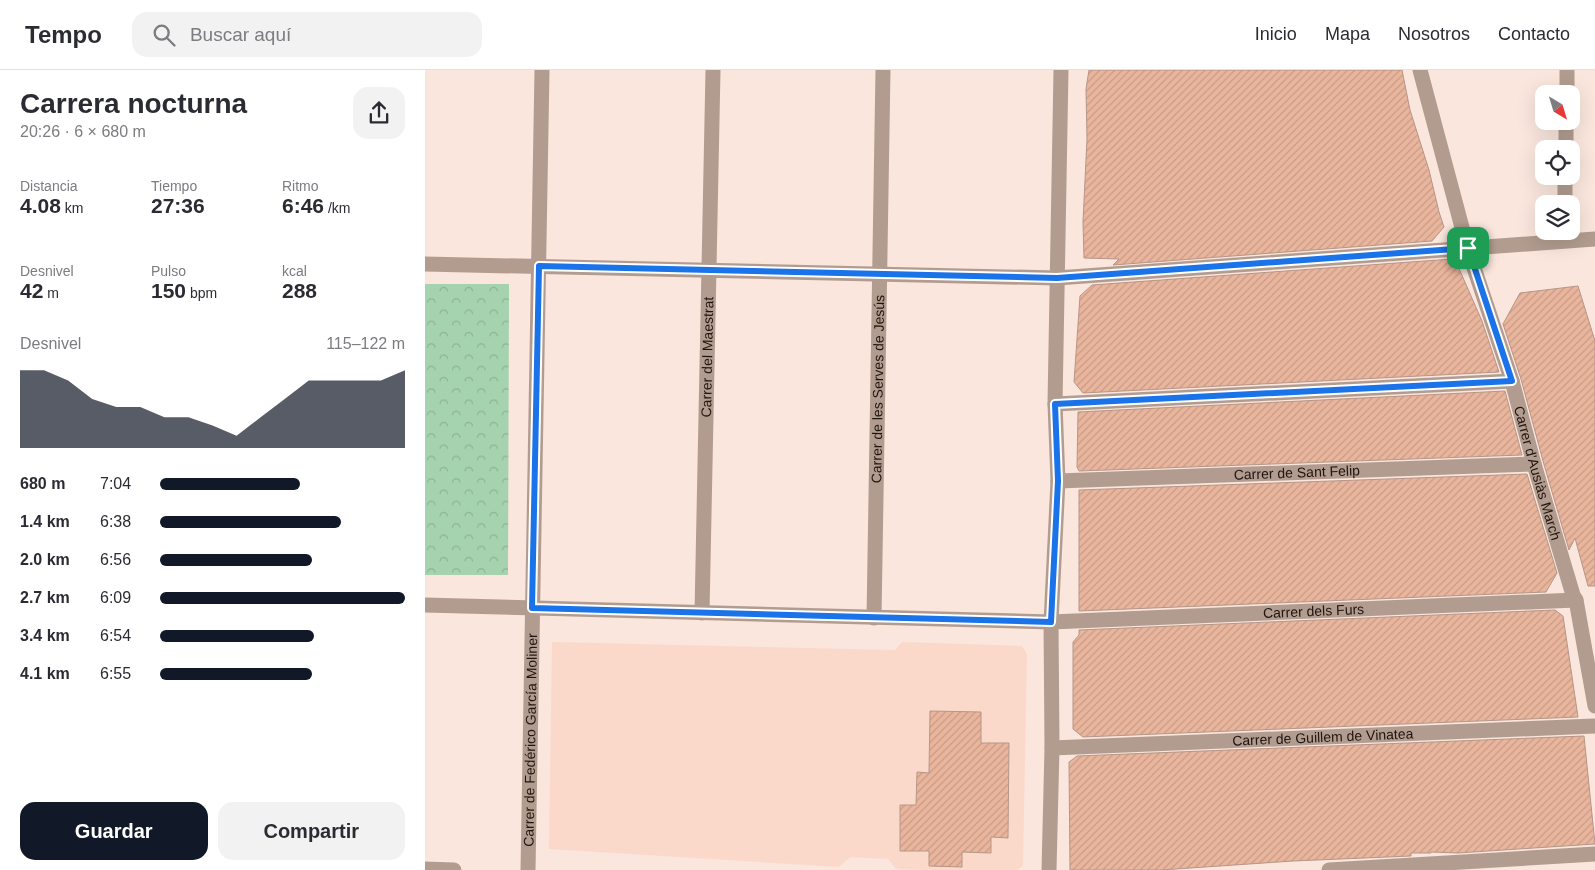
<!DOCTYPE html>
<html lang="es">
<meta charset="utf-8">
<style>
body{margin:0;font-family:Arial,sans-serif;background:#f2f2f3;color:#2b2b33;height:100vh;display:flex;flex-direction:column;font-size:19px;white-space:nowrap}
*{box-sizing:border-box;margin:0}
p{font-size:16px;color:#7c7c81}
.icon{flex:none;width:28px;height:28px;fill:none;stroke:currentColor;stroke-width:2;stroke-linecap:round;stroke-linejoin:round}
.map{position:relative;flex:1;overflow:hidden}
.side{display:flex;flex-direction:column;background:#fff;width:425px}
.side>*{flex:none}
.needle{width:32px;rotate:142deg}
.buttons{position:absolute;left:1110px;top:15px;display:grid;gap:10px}
.buttons a{display:grid;place-items:center;width:45px;height:45px;border-radius:10px;background:#fff;box-shadow:0 5px 20px #0002;font-size:25px}
.pin{position:absolute;display:grid;place-items:center;width:42px;height:42px;color:#fff;margin:-21px;border-radius:10px;box-shadow:0 2px 8px #0006}
.round{display:grid;place-items:center;flex:none;width:52px;height:52px;border-radius:15px;background:#f2f2f3}
.summary{display:flex;align-items:center;justify-content:space-between;height:85px;padding:0 20px}
h1{font-size:28px;font-weight:700;line-height:38px}
.stats{display:grid;grid-template-columns:repeat(3,1fr);gap:8px;height:85px;padding:5px 20px}
.stats div{display:grid;align-content:center}
.stats b{font-size:21px;font-weight:700}
.stats small{font-size:14px;font-weight:400}
.stats p{font-size:14px}
.chart{height:140px;padding:10px 20px}
.chart p{display:flex;justify-content:space-between}
.chart svg{width:100%;height:90px;margin-top:5px;fill:#111827;opacity:.7}
.button{display:flex;gap:10px;margin-top:auto;padding:10px 20px}
.button a{flex:1;height:58px;border-radius:15px;background:#111827;color:#fff;font-size:20px;font-weight:700;line-height:58px;text-align:center}
.button a+a{background:#f2f2f3;color:#2b2b33}
ul{padding:0 20px;list-style:none;font-size:16px}
li{display:grid;grid-template-columns:80px 60px 1fr;align-items:center;height:38px}
li i{height:12px;border-radius:6px;background:#111827}
header{display:flex;align-items:center;gap:30px;box-sizing:border-box;height:70px;padding:0 25px;background:#fff;border-bottom:1px solid #e1e1e2}
header strong{font-size:24px}
nav{display:flex;gap:28px;margin-inline-start:auto;font-size:18px}
.search{width:350px;height:45px;background:#f2f2f3;display:flex;align-items:center;gap:12px;box-sizing:border-box;padding:0 18px;border-radius:15px;color:#7c7c81;font-size:19px}
main{display:flex;flex:1;min-height:0}
.map>svg:first-child{display:block}
</style>
<header>
<strong>Tempo</strong>
<div class="search"><svg class="icon" aria-label="search" viewBox="0 0 24 24"><circle cx="10" cy="10" r="6"/><path d="M15 15l6 6"/></svg>Buscar aquí</div>
<nav><a>Inicio</a><a>Mapa</a><a>Nosotros</a><a>Contacto</a></nav>
</header>
<main>
<section class="side">
<div class="summary"><div><h1>Carrera nocturna</h1><p>20:26 · 6 × 680 m</p></div><a class="round"><svg class="icon" aria-label="share" viewBox="0 0 24 24"><path d="M12 15V3M7 8l5-5 5 5M5 13v7h14v-7"/></svg></a></div>
<div class="stats">
<div><p>Distancia</p><b>4.08<small> km</small></b></div>
<div><p>Tiempo</p><b>27:36</b></div>
<div><p>Ritmo</p><b>6:46<small> /km</small></b></div>
</div>
<div class="stats">
<div><p>Desnivel</p><b>42<small> m</small></b></div>
<div><p>Pulso</p><b>150<small> bpm</small></b></div>
<div><p>kcal</p><b>288</b></div>
</div>
<div class="chart"><p><span>Desnivel</span>115–122 m</p>
<svg viewBox="0 0 160 44" preserveAspectRatio="none"><path d="M0 44V6L10 6L20 11L30 20L40 24L50 24L60 29L70 29L80 33L90 38L100 29L110 20L120 11L130 11L140 11L150 11L160 6V44z"/></svg>
</div>
<ul>
<li><b>680 m</b>7:04<i style="width:57%"></i></li>
<li><b>1.4 km</b>6:38<i style="width:74%"></i></li>
<li><b>2.0 km</b>6:56<i style="width:62%"></i></li>
<li><b>2.7 km</b>6:09<i style="width:100%"></i></li>
<li><b>3.4 km</b>6:54<i style="width:63%"></i></li>
<li><b>4.1 km</b>6:55<i style="width:62%"></i></li>
</ul>
<div class="button"><a>Guardar</a><a>Compartir</a></div>
</section>
<div class="map">
<svg width="1170" height="800" viewBox="0 0 1170 800">
<defs>
<pattern id="park-crowns" width="20" height="18" patternUnits="userSpaceOnUse" patternTransform="scale(1.25)"><rect width="20" height="18" fill="#a5d2af"/><path d="M2 6a3 3 0 1 1 6 0M12 15a3 3 0 1 1 6 0" fill="none" stroke="#8eb396"/></pattern>
<pattern id="building-hatch" width="6" height="6" patternUnits="userSpaceOnUse" patternTransform="scale(1.25)"><rect width="6" height="6" fill="#eab59d"/><path d="M-1 1l2-2M0 6l6-6M5 7l2-2" fill="none" stroke="#c89b86"/></pattern>
</defs>
<rect width="100%" height="100%" fill="#fae6dd"/>
<path fill="#fad9ca" d="M127,572L470,580L477,572L597,576L602,584L598,796L592,800H500L471,799L463,789L425,787L414,797L124,779Z"/>
<path fill="url(#park-crowns)" d="M0,214H84L83,505H0Z"/>
<path fill="url(#building-hatch)" stroke="#b59688" d="M664,0H977L985,40L1004,100L1014,142L1019,157L1007,171L688,195L694,189L659,188L658,152L662,69L661,19Z
M1027,189L1032,194L1057,251L1074,302L658,323L649,312L655,226L667,215Z
M1153,216L1170,271V516H1163L1150,468L1144,480L1118,391L1096,309L1078,254L1095,223Z
M1080,321L1097,385L654,401L652,397L653,342Z
M1102,404L1132,503L1121,522L654,541V420Z
M1130,540L1138,546L1153,647L658,667L648,659V572L654,565V560Z
M505,641L556,642V673H584L583,768L566,767V783L537,782V797L504,796V781H475V735H491L492,702L504,703Z
M1159,666L1170,774L1033,783L1006,782V783H986V786L868,791L736,800H645L644,692L652,686Z"/>
<g fill="none" stroke-linecap="round" stroke-linejoin="round">
<g stroke="#b29c8f" stroke-width="15">
<path id="s1" d="M995,0L1043,180L1087,311L1109,394L1148,525L1151,530L1170,636"/>
<path d="M1142,24V0"/>
<path d="M1141,79V51"/>
<path d="M1140,134V106"/>
<path d="M0,194L632,208L1170,169"/>
<path d="M630,334L1087,311"/>
<path id="s2" d="M633,411L1109,394"/>
<path id="s3" d="M0,535L626,552L1151,530"/>
<path id="s4" d="M277,543L288,0"/>
<path id="s5" d="M449,548L458,0"/>
<path id="s6" d="M627,678L1170,656"/>
<path d="M0,799L29,800"/>
<path id="s7" d="M103,800L117,0"/>
<path d="M624,800L627,678L626,552L633,411L630,334L636,0"/>
<path d="M904,800L1170,784"/>
</g>
</g>
<g fill="none" stroke-linecap="round" stroke-linejoin="round">
<g stroke="#fff" stroke-width="10">
<path id="route" d="M1043,178L1087,311L630,334L633,411L626,552L107,538L114,196L632,208Z"/>
</g>
<use href="#route" stroke="#1a73e8" stroke-width="6"/>
</g>
<g text-anchor="middle" dominant-baseline="central" stroke-width="5" stroke-linejoin="round" paint-order="stroke">
<g font-size="14" fill="#201510" stroke="#fdf6f3">
<text stroke="none"><textPath href="#s4" startOffset="256">Carrer del Maestrat</textPath></text>
<text stroke="none"><textPath href="#s5" startOffset="229">Carrer de les Serves de Jesús</textPath></text>
<text stroke="none"><textPath href="#s2" startOffset="239">Carrer de Sant Felip</textPath></text>
<text stroke="none"><textPath href="#s1" startOffset="420">Carrer d'Ausiàs March</textPath></text>
<text stroke="none"><textPath href="#s3" startOffset="889">Carrer dels Furs</textPath></text>
<text stroke="none"><textPath href="#s6" startOffset="271">Carrer de Guillem de Vinatea</textPath></text>
<text stroke="none"><textPath href="#s7" startOffset="130">Carrer de Fedérico García Moliner</textPath></text>
</g>
</g>
</svg>
<div class="buttons">
<a><svg class="needle" viewBox="-14 -14 28 28"><path d="M0-13l5 13h-10z" fill="#e53935"/><path d="M0 13l5-13h-10z" fill="#7c7c81"/></svg></a>
<a><svg class="icon" aria-label="locate" viewBox="0 0 24 24"><circle cx="12" cy="12" r="6"/><path d="M12 2v4M12 18v4M2 12h4M18 12h4"/></svg></a>
<a><svg class="icon" aria-label="layers" viewBox="0 0 24 24"><path d="M12 4l9 5-9 5-9-5zM3 14l9 5 9-5"/></svg></a>
</div>
<div class="pin" style="left:1043px;top:178px;background:#1e9e55"><svg class="icon" aria-label="arrive" viewBox="0 0 24 24"><path d="M6 21V4h12l-3 4 3 4H6"/></svg></div>
</div>
</main>
